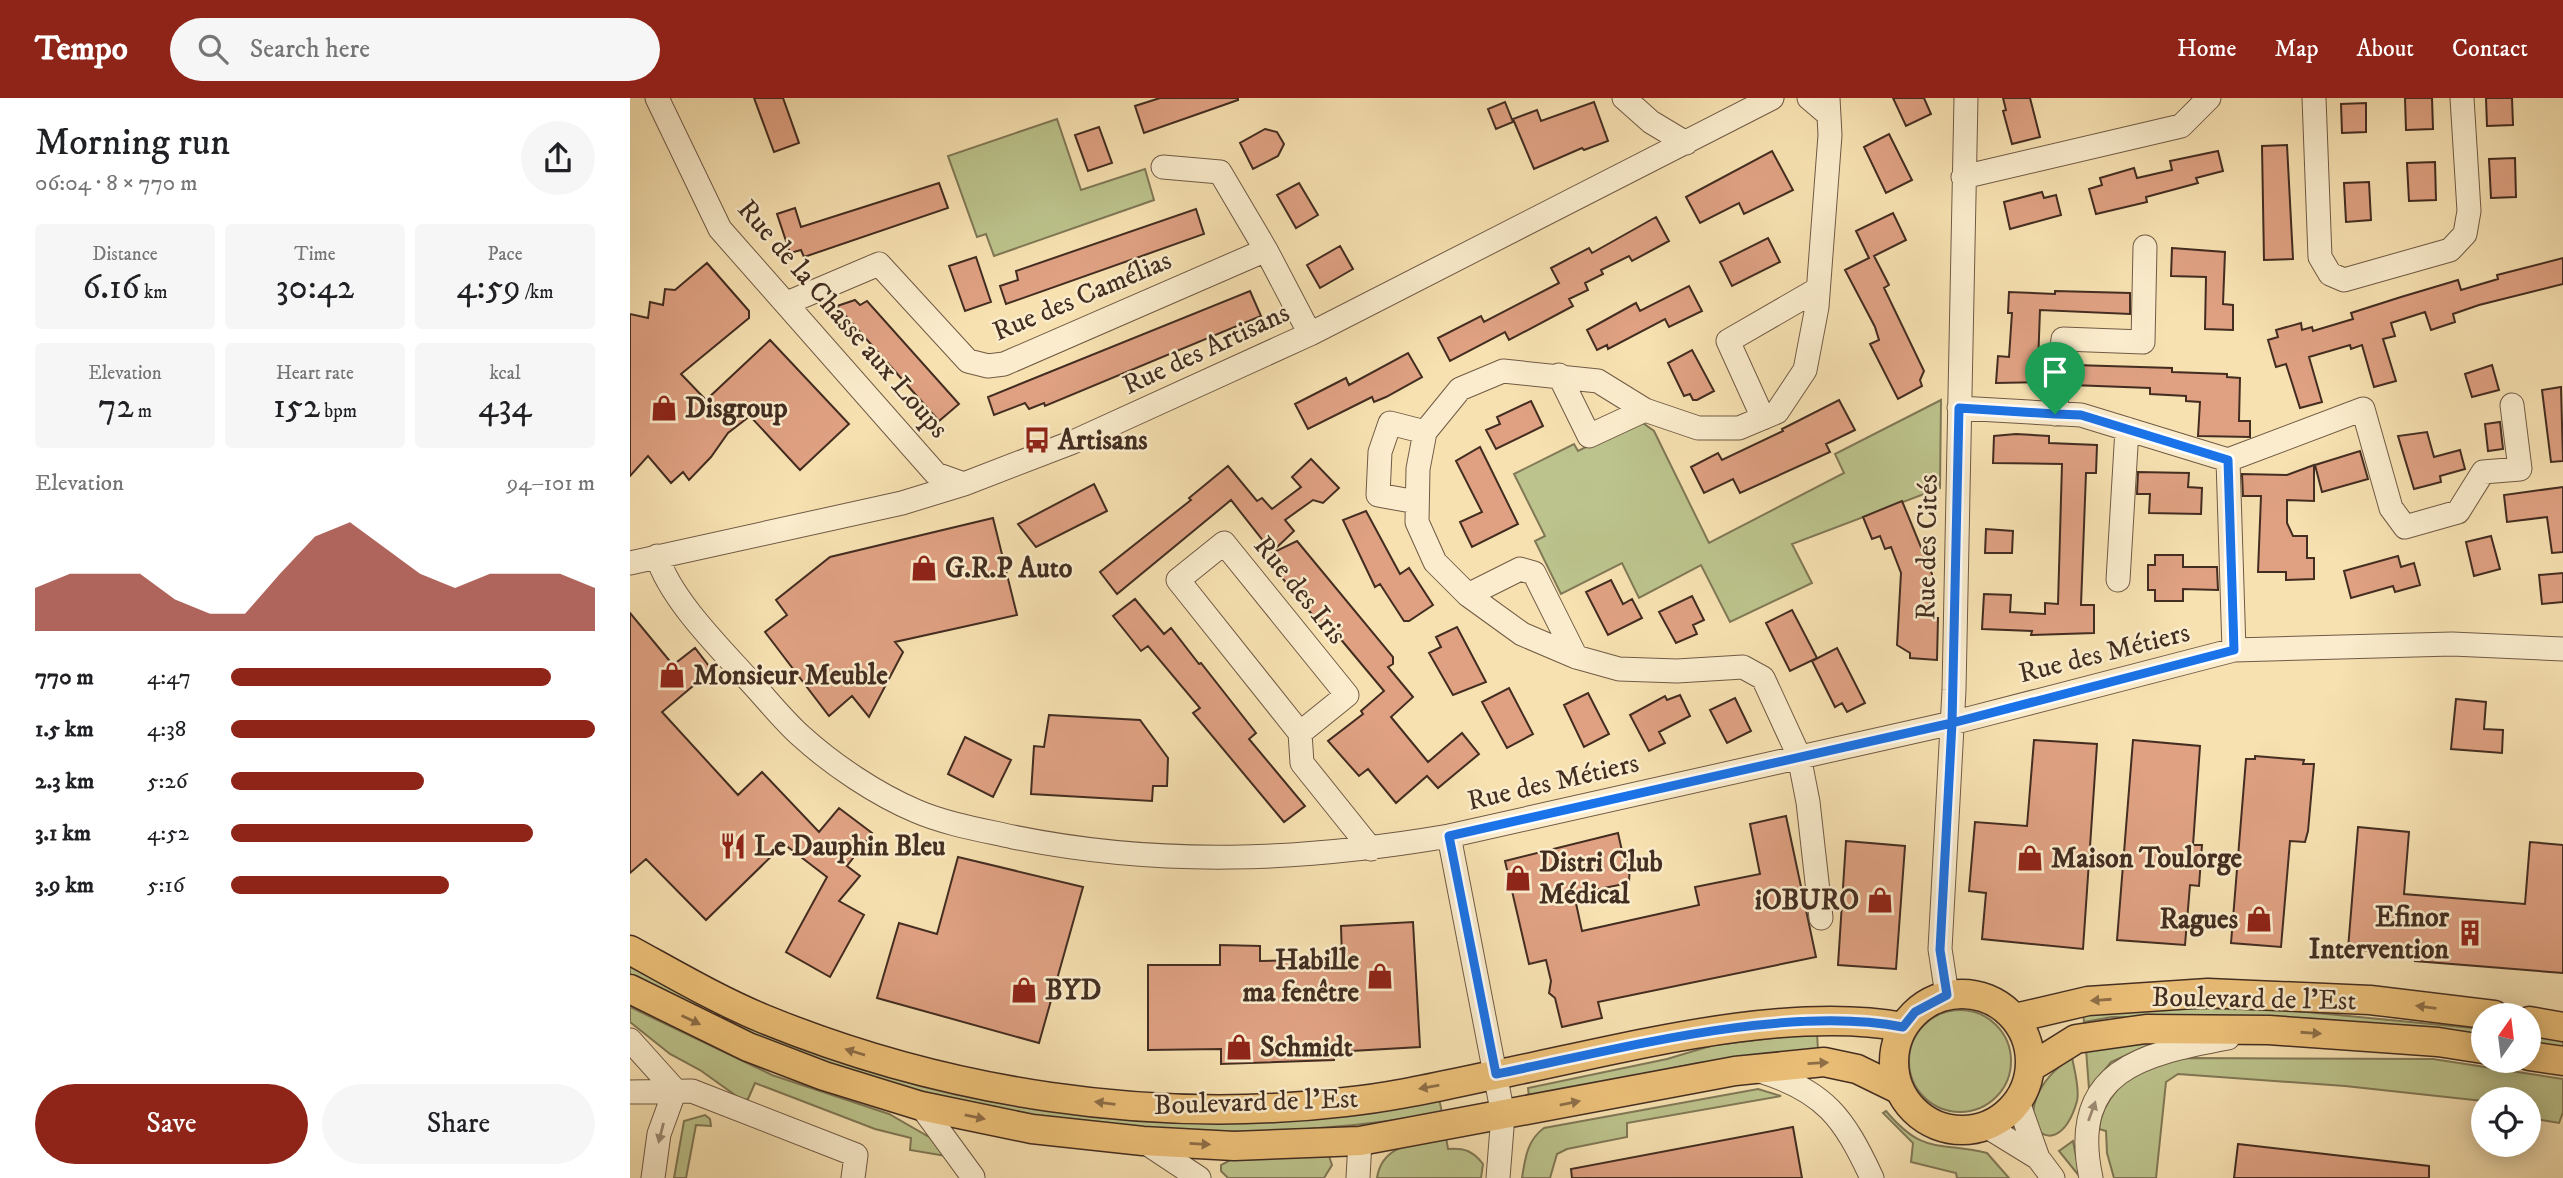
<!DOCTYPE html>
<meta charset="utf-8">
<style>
body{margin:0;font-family:"IM FELL DW Pica",serif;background:#f6f6f6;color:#202124;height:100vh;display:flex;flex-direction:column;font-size:26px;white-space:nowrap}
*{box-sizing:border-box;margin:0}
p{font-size:23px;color:#757577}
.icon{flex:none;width:38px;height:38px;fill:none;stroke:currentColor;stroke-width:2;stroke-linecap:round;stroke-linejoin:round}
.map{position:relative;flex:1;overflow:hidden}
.details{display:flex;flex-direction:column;background:#fff;width:630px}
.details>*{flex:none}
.needle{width:46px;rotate:14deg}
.controls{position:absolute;left:1841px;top:905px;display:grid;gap:14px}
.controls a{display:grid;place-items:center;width:70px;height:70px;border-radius:50%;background:#fff;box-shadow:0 4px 18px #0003;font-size:35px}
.pin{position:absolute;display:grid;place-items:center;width:60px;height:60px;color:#fff;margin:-72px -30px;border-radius:50% 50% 50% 0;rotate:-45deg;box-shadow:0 0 7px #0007}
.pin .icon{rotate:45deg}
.round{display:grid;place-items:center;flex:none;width:74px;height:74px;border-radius:37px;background:#f6f6f6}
.head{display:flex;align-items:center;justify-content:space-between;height:119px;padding:0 35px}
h1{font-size:38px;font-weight:600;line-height:52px}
.stats{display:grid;grid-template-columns:repeat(3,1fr);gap:10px;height:119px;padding:7px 35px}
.stats div{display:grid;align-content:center;border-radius:7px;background:#f6f6f6;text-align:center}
.stats b{font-size:35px;font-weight:600}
.stats small{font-size:19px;font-weight:400}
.stats p{font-size:19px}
.chart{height:196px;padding:14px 35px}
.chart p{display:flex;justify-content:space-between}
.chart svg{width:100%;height:126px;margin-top:7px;fill:#8f2418;opacity:.7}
.primary-button{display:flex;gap:14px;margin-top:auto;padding:14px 35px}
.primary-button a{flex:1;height:80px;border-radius:42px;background:#8f2418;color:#fff;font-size:28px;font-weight:600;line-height:80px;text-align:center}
.primary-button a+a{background:#f6f6f6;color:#202124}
ul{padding:0 35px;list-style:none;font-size:23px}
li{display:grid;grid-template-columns:112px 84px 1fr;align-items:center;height:52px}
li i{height:18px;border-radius:9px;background:#8f2418}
header{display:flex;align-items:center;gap:42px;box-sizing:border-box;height:98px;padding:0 35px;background:#8f2418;color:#fff}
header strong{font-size:33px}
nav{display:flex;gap:38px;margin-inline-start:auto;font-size:24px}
.search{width:490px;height:63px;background:#f6f6f6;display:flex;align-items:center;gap:18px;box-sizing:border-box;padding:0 24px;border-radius:38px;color:#757577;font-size:26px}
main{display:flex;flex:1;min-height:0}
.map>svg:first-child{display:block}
</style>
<header>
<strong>Tempo</strong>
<div class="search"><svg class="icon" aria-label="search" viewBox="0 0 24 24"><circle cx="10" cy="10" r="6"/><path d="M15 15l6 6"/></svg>Search here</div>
<nav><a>Home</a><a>Map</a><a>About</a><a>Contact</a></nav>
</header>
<main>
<section class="details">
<div class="head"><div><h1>Morning run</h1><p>06:04 · 8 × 770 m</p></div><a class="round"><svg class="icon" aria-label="share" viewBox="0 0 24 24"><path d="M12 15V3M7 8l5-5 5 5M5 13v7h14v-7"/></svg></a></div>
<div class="stats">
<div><p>Distance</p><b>6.16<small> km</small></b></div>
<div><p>Time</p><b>30:42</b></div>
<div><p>Pace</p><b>4:59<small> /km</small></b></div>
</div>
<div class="stats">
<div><p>Elevation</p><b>72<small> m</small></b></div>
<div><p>Heart rate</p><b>152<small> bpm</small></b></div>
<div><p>kcal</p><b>434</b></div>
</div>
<div class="chart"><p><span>Elevation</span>94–101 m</p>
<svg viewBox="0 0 160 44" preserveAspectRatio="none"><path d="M0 44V29L10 24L20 24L30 24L40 33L50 38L60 38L70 24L80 11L90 6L100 15L110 24L120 29L130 24L140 24L150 24L160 29V44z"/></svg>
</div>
<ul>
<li><b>770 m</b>4:47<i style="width:88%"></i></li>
<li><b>1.5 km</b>4:38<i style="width:100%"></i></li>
<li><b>2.3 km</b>5:26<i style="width:53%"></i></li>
<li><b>3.1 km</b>4:52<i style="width:83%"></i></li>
<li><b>3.9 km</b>5:16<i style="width:60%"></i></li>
</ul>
<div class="primary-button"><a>Save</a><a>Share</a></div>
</section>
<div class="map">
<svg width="1933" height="1080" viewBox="0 0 1933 1080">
<rect width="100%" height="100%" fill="#f7e1b1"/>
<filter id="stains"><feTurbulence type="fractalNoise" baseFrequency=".00286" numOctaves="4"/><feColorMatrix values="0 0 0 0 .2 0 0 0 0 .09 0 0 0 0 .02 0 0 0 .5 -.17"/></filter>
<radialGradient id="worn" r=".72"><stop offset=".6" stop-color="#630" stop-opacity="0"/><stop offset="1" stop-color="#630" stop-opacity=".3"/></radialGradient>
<path fill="#bcc38c" stroke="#807856" stroke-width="2" d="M427,21L451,92L515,71L524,102L364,158L356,136L347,139L318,58Z
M1311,302L1310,390L1162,446L1182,485L1100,524L1071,467L1009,500L992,465L931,496L905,443L915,438L884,376L944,346L948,353L1010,323L1024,333L1079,445L1214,375L1205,356Z
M0,866L346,999L461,1018L588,1025L809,1000L812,1015C611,1049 423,1037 228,975C198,966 166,958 138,946C91,926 46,901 0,879Z
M0,909L142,977L259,1016L306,1043L322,1059L280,1052L281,1040L245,1031L125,985L118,1001L112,1002L70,972L40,956L0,924Z
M1473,909L1656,912L1853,931V941L1622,921L1482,919L1454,924L1453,914Z
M1279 963a51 51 0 1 1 102 0a51 51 0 1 1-102 0Z
M1187,935L1188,952L1068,965L899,999L898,990L1037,961L1084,947Z
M1899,937L1933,943V953L1899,947Z
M1523,945L1481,964L1459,991L1456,951L1480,946Z
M1442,959C1444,971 1450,991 1447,1003C1425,1080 1364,1012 1442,959Z
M1554,960L1803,961L1933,981V1014L1929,1025L1905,1021L1906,1010L1899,1009V1001L1853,1003L1715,988L1548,976L1536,984L1526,1080H1484L1477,1055L1476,1033L1469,1031C1471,1005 1497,975 1522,966C1532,963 1544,962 1554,960Z
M1128,991L1151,998L997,1025V1039L937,1051L927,1056L920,1080H892C895,1061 897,1042 914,1030Z
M1256,1013C1294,1058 1308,1043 1357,1055L1379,1080H1327L1326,1075L1281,1064L1283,1045L1253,1015Z
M75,1017L80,1021L81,1028L66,1027L56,1080H44L54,1023Z
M816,1039L818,1051C835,1050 843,1053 853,1066L851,1080H747C752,1045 788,1045 816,1039Z
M1443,1043L1450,1079L1429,1053Z
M699,1058L702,1067L694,1080H598L591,1073V1067L604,1060Z"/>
<path fill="#dfa182" stroke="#432d21" stroke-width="2" d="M124,0H153L169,45L144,54Z
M530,0H608V2L514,35L505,8Z
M1263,0H1294L1301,16L1276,28Z
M1373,0H1400L1410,39L1382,46L1373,13L1376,12Z
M1775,0H1802L1803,31L1776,32Z
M1856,0H1882L1883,27L1857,28Z
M875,4L883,24L866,31L858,11Z
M964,4L978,43L954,52L952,50L904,71L883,21L907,12L911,23Z
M1736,5V34L1712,35L1711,6Z
M469,29L482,65L458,73L445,37Z
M635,31L647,34L654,46L648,58L623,71L610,45Z
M1259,36L1282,82L1256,95L1234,49Z
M1657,47L1663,161L1634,162L1632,48Z
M1142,53L1163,92L1114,116L1109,105L1070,125L1056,99Z
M1588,53L1593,73L1566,80L1568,85L1516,99L1517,104L1466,116L1459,91L1472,87L1470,80L1504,70L1507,80L1542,72L1540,63Z
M1885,60L1886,99L1861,100L1859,61Z
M1805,64L1806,102L1779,103L1777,65Z
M1739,84L1741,122L1716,124L1714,85Z
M309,85L318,110L174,159L171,152L160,155L147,116L165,110L171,129Z
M669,85L688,117L666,130L647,97Z
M1412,94L1414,100L1426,97L1431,117L1380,131L1374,104Z
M566,111L574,136L376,206L370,188L388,182L386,173Z
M1263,115L1276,142L1244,158L1259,187L1254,190L1294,273L1290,282L1292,288L1268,301L1240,246L1249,242L1245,229L1215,172L1239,160L1226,133Z
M1026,119L1039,143L1002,163L999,158L971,172L973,176L955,185L958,192L939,201L943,208L879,242L875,234L820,263L808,240L851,218L854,224L929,185L921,170L959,150L962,155Z
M1138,140L1150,164L1102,188L1090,164Z
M710,148L723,171L690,190L677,167Z
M1542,150L1595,154L1593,206L1603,207V232L1575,231L1576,179L1541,178Z
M346,159L361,204L335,213L319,168Z
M1933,160V186L1849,207L1823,216L1825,224L1801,232L1795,214L1761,225L1765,238L1753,241L1766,283L1744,289L1732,247L1721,251L1720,247L1679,259L1692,304L1670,310L1656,266L1646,269L1638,242L1648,239L1646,232L1671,225L1672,232L1682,229L1683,233L1723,221L1721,215L1771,199L1828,182L1831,192L1868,181L1867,177Z
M77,165L119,213V220L51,276L76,302L140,242L219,326L170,372L120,318L98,335L81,359L59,382L53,374L41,385L18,358L0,378V216L18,220L20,204L33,207L35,191L45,192Z
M1059,188L1072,213L1039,229L1035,221L978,251L977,247L967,252L957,232L1006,205L1010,213Z
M620,193L631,218L415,308L414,305L399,311L395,305L364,317L358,299Z
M1425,193L1500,195V216L1410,212L1408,266H1416L1414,284L1366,285L1368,258L1379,259L1382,215H1378L1379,194L1425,196Z
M225,202L230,207L237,203L329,306L309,323L207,208Z
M1062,252L1084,293L1067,302H1063L1060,296L1054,298L1038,265Z
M778,255L792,279L756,299L744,304L742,299L678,331L665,306L716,280L719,287Z
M1444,267L1542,270V274L1597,276V279L1610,280L1609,323H1620V339L1568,338L1570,304L1556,303V298L1520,296V290L1442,287Z
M1862,267L1869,292L1842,299L1835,276Z
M1931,289L1933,363L1921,364L1912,292Z
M1209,302L1225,332L1196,346L1200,354L1110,395L1103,381L1074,395L1061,369L1088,355L1092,362L1153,333L1152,331Z
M901,303L913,328L866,351L856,332L870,326L867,319Z
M1870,324L1873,351L1858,353L1855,326Z
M1797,334L1804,359L1830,352L1835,371L1810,378L1811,384L1784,391L1768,338Z
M1386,336L1419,338V345L1467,347L1466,375H1456L1451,507H1464V535L1401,537L1402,533L1352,531L1354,496L1381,497L1380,514L1415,516V505L1428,506L1432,366L1363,365L1364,338Z
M850,349L888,426L842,449L830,424L852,414L826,363Z
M1730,353L1738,381L1692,394L1685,367Z
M681,361L709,390L693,405L683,402L655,422L664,433L642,454L601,402L487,496L470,474L561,402L559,400L598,368L627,403L632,400L642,411L671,389L662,379Z
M1684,367V403L1657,402V425L1663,438H1677V460H1684V481L1656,482V474H1628L1631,398H1613L1612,376L1657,377Z
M1508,374L1559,375L1558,389L1572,390L1571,416L1519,415L1520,396H1507Z
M464,386L477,413L406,449L388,426Z
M1933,389V454L1922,455L1917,419L1877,424L1874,397Z
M1272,403L1302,476L1300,520H1308L1307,562L1280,560V555L1267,547L1271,475L1261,449L1255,451L1250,438L1242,441L1233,419Z
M736,413L770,476L779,470L803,507L779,523H774L750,486L745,489L713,422Z
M363,420L387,517L265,544L273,554L239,619L222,598L199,618L135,534L157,517L146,502L200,459Z
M1356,431L1383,433L1382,455H1355Z
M1861,438L1870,471L1844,478L1836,444Z
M667,443L763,559V566L758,569L783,599L761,619L798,664L832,635L849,656L808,690L797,678L766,705L738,671L729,678L698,643L733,616L731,613L754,593L698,526L693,530L649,476L655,471L642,455Z
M1525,457H1553V469H1587L1588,492L1553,491V503H1525V492H1518V467H1525Z
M1768,458L1771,469L1784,465L1790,487L1765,494L1763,488L1721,500L1714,473Z
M1933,475V504L1912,506L1909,477Z
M981,482L993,506L1002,501L1012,520L978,537L956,494Z
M1062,498L1074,522L1063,527L1067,536L1046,545L1029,514Z
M505,501L534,536L541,530L569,566L571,565L626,635L619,641L675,708L654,724L563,615L570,610L518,548L511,553L483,518Z
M1162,512L1187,560L1160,573L1136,525Z
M0,515L43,567L65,550L82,572L32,614L108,697L132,674L189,734L209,710L242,735L217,768L230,778L209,803L234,817L200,879L156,854L197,779L154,746L76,822L16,761L0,775Z
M827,529L856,584L823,597L799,555L811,549L806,539Z
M1207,550L1235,605L1217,614L1212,605L1205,609L1182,563Z
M879,590L903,636L877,650L852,604Z
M958,595L979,636L954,649L934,607Z
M1050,597L1060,618L1029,634L1035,645L1019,653L1000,617L1035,598L1037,602Z
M1105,600L1121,633L1097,645L1080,612Z
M1826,601L1856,604L1854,631L1873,632L1872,655L1821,651Z
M419,617L510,622L538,660L537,688H523L522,703L401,696L404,648L414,649Z
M335,639L381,662L363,699L318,676Z
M1404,642L1467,646L1453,851L1352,841L1356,795L1339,793L1345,724L1397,728Z
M1503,642L1570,648L1563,747H1572L1569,788L1560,787L1555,847L1487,842Z
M1625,658L1674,662L1673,666H1684L1678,733L1675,744L1660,743L1651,849L1601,845L1616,661H1625Z
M1156,718L1186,859L968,904L972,920L932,929L925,900L919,895L921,883L916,862L899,866L875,763L988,735L994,762H1000L999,785L944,796L952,833L1069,807L1065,789L1130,776L1120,726Z
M1728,729L1779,734L1774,796L1895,806L1900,744L1933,747V875L1785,863L1786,857L1718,851Z
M1216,743L1275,748L1266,871L1208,867Z
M328,759L453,789L409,945L247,900L269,825L307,836Z
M783,824L790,949L704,954V962L591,966V951L518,952V867H590V847L630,848V863L712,861L711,828Z
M1163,1029L1172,1080H942L941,1071Z
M1608,1046L1799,1068V1080H1604Z"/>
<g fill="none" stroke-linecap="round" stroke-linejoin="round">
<g stroke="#705a45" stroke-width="25">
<path id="minor" d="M27,0L90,131L306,376L334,386
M994,0L1021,24L1056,45
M1179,0L1199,17
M1684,0L1690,159L1700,176L1714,182L1820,152L1835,136L1839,113L1832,0
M533,69L590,74L636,152
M1333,79L1551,28L1579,0
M157,205L249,166L338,263L358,268L374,266L636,152L680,236
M929,277L959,338L1015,312
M1329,310L1451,317L1598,362L1604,552
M1425,316L1433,241L1513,244L1515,149
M1133,320L1098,243L1188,191
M1598,362L1733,311L1761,410L1775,429L1828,414L1853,374L1890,371L1882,307
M787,404L748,397L750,354L760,325L795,334
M594,445L717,597L670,635L548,482Z
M27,458C40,500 87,547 117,580C135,599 152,621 171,638C203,667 246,696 286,713C316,726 352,732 383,739C530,769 672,763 819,738L1322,625L1604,552L1822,546L1933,551
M0,465L272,405L334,386L443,344L680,236L1142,0
M1488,482L1497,331
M838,497L890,471L904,475L946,559
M670,635L672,665L741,751
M819,738L873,1017L868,1080
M1191,820L1178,704L1169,658L1133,580L1113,569L1047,573L989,571L946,559L892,536L838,497L805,464L787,424L788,371L795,334L830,291L873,273L968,283L1015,312L1068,330H1109L1147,314L1175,272L1187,209L1200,37L1198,0
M1317,897L1310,851L1324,592L1336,0
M0,942L45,992
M1130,973C1195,993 1214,1020 1242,1080
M0,994L62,993L226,1057L223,1080
M1388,1004L1408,1060L1423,1080
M291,1008L343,1079
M1356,1028L1408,1060
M513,1043L569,1080
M23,1080L29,1036L45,992
M728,1080L730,1043
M1461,1080C1438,972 1512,956 1598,940"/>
</g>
<g stroke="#432d21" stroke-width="31">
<path id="major" d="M0,852C44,876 88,902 134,921C315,995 521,1027 715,1004C765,999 815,987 864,977C985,953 1152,906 1273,929
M0,891L118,949L194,978L291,1008L402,1031L513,1043L604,1048L730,1043L1105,973L1194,964L1227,971L1270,992
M1264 964a68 68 0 1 1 136 0a68 68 0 1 1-136 0Z
M1385,920L1458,903L1578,895L1740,902L1864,917
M1899,923L1933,929
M1899,958L1933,963
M1401,969L1446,941L1516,931L1639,932L1808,944L1853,951"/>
</g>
<use href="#minor" stroke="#faeccc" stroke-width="23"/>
<use href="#major" stroke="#ecc078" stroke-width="28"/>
</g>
<defs><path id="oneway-solid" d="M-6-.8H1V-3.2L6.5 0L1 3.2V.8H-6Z" transform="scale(1.75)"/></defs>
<g fill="#8f6f48">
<use href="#oneway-solid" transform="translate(1471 902) rotate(176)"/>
<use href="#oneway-solid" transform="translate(1796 909) rotate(-173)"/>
<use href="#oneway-solid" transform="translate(61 922) rotate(26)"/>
<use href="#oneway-solid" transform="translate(1681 935) rotate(4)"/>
<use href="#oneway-solid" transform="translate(225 954) rotate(-163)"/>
<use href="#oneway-solid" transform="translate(1188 965) rotate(-3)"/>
<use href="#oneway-solid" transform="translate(799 989) rotate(170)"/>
<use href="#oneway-solid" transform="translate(475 1005) rotate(-173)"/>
<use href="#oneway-solid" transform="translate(940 1005) rotate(-11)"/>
<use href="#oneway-solid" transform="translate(345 1019) rotate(12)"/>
<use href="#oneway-solid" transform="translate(570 1046) rotate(3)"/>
</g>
<g fill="#9e8c76">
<use href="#oneway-solid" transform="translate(1462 1013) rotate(-70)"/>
<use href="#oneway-solid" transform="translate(31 1035) rotate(104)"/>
</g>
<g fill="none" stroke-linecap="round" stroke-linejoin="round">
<g stroke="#fff" stroke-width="14">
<path id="route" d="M1425,316L1329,310L1322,625L819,738L866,976C986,952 1154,906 1273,929L1285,914L1317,897L1310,852L1322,625L1604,552L1598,362L1451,317L1425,316"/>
</g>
<use href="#route" stroke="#1a73e8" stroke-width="9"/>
</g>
<defs>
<g id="shop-bare" transform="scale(2.1)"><path d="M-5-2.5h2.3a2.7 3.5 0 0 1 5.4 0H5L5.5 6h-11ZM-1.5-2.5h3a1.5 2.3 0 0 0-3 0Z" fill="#8f2418" stroke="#faeccc" stroke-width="2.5" paint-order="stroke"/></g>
<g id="bus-bare" transform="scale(2.1)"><path d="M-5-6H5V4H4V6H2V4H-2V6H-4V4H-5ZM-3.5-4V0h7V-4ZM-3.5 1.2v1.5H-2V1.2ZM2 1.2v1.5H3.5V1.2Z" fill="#8f2418" stroke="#faeccc" stroke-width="2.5" paint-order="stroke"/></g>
<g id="restaurant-bare" transform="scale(2.1)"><path d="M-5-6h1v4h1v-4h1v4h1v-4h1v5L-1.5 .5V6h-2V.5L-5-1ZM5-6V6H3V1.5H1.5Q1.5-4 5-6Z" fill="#8f2418" stroke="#faeccc" stroke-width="2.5" paint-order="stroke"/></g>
<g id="building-bare" transform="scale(2.1)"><path d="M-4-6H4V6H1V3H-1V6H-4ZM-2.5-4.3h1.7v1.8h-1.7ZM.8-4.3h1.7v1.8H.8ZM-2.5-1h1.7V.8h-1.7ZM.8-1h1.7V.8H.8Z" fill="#8f2418" stroke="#faeccc" stroke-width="2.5" paint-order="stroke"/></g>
</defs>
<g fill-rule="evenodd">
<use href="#shop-bare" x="34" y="310"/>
<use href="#bus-bare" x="407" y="342"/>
<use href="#shop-bare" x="294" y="470"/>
<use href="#shop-bare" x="42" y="577"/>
<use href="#restaurant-bare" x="103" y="748"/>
<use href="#shop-bare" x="1400" y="760"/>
<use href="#shop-bare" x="888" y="780"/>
<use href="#shop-bare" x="1250" y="802"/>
<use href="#shop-bare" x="1629" y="821"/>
<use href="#building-bare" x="1840" y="835"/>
<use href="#shop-bare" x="750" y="878"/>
<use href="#shop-bare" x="394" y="892"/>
<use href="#shop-bare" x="609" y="949"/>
</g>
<g text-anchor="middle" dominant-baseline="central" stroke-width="5" stroke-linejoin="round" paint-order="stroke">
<g font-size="28" fill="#432d21" stroke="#faeccc">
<text transform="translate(452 198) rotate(-23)">Rue des Camélias</text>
<text transform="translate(213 221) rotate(49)">Rue de la Chasse aux Loups</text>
<text transform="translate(576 251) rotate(-25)">Rue des Artisans</text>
<text transform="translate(1297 449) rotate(-89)">Rue des Cités</text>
<text transform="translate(670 492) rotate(51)">Rue des Iris</text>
<text transform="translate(1474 555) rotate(-14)">Rue des Métiers</text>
<text transform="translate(923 684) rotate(-13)">Rue des Métiers</text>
<text transform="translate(1624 901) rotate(1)">Boulevard de l'Est</text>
<text transform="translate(626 1004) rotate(-2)">Boulevard de l'Est</text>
</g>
<g font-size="28" font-weight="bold" fill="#432d21" stroke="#faeccc" text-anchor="start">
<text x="55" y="310">Disgroup</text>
<text x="428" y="342">Artisans</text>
<text x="315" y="470">G.R.P Auto</text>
<text x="63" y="577">Monsieur Meuble</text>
<text x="124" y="748">Le Dauphin Bleu</text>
<text x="1421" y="760">Maison Toulorge</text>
<text x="909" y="764">Distri Club<tspan x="909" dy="32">Médical</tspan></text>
<text x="1229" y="802" text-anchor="end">iOBURO</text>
<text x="1819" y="819" text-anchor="end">Efinor<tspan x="1819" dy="32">Intervention</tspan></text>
<text x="1608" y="821" text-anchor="end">Ragues</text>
<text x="729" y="862" text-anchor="end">Habille<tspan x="729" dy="32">ma fenêtre</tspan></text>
<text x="415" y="892">BYD</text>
<text x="630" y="949">Schmidt</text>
</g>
</g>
<rect width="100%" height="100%" filter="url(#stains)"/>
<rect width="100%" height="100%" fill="url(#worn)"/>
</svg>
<div class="controls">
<a><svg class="needle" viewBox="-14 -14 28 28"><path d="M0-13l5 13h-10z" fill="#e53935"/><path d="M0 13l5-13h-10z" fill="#757577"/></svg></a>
<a><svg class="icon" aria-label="locate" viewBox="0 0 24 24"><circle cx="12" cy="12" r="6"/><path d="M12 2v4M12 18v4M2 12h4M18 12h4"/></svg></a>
</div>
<div class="pin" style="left:1425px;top:316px;background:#1e9e55"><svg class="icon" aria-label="arrive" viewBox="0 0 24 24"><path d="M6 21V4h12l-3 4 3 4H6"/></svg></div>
</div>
</main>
